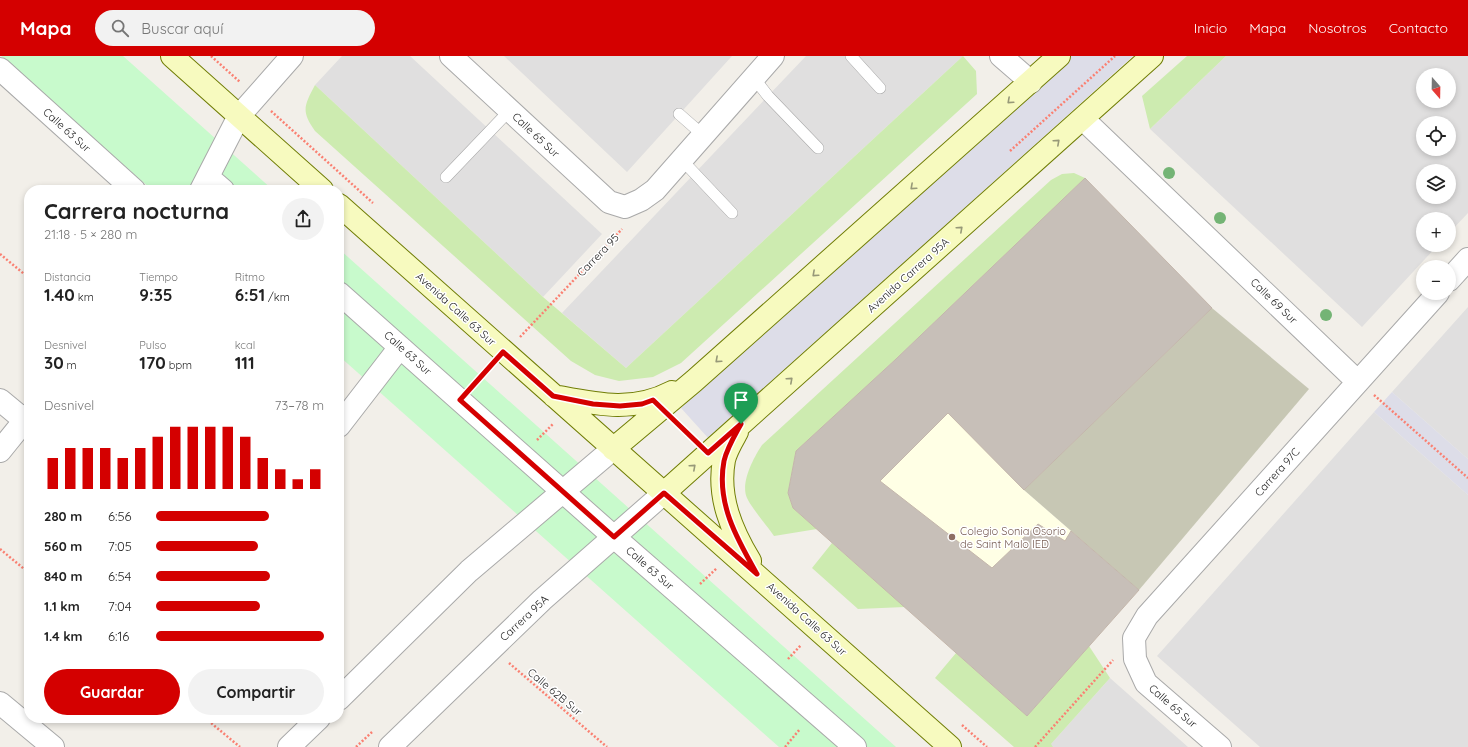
<!DOCTYPE html>
<html lang="es">
<meta charset="utf-8">
<style>
body{margin:0;font-family:Quicksand,sans-serif;background:#f2f2f2;color:#222;height:100vh;display:flex;flex-direction:column;font-size:15px;white-space:nowrap}
*{box-sizing:border-box;margin:0}
p{font-size:13px;color:#767676}
.icon{flex:none;width:22px;height:22px;fill:none;stroke:currentColor;stroke-width:2;stroke-linecap:round;stroke-linejoin:round}
.map{position:relative;flex:1;overflow:hidden}
.side{position:absolute;left:24px;top:129px;width:320px;height:538px;display:flex;flex-direction:column;background:#fff;border-radius:16px;box-shadow:0 2px 6px #0003}
.side>*{flex:none}
.needle{width:26px;rotate:160deg}
.controls{position:absolute;left:1416px;top:12px;display:grid;gap:8px}
.controls a{display:grid;place-items:center;width:40px;height:40px;border-radius:50%;background:#fff;box-shadow:0 2px 6px #0003;font-size:20px}
.pin{position:absolute;display:grid;place-items:center;width:34px;height:34px;color:#fff;margin:-41px -17px;border-radius:50% 50% 50% 0;rotate:-45deg;box-shadow:0 0 4px #0007}
.pin .icon{rotate:45deg}
.round{display:grid;place-items:center;flex:none;width:42px;height:42px;border-radius:21px;background:#f2f2f2}
.summary{display:flex;align-items:center;justify-content:space-between;height:68px;padding:0 20px}
h1{font-size:22px;font-weight:700;line-height:30px}
.stats{display:grid;grid-template-columns:repeat(3,1fr);gap:6px;height:68px;padding:4px 20px}
.stats div{display:grid;align-content:center}
.stats b{font-size:17px;font-weight:700}
.stats small{font-size:11px;font-weight:400}
.stats p{font-size:11px}
.chart{height:112px;padding:8px 20px}
.chart p{display:flex;justify-content:space-between}
.chart svg{width:100%;height:72px;margin-top:4px;stroke:#d40000;stroke-width:6}
.action{display:flex;gap:8px;margin-top:auto;padding:8px 20px}
.action a{flex:1;height:46px;border-radius:24px;background:#d40000;color:#fff;font-size:16px;font-weight:700;line-height:46px;text-align:center}
.action a+a{background:#f2f2f2;color:#222}
ul{padding:0 20px;list-style:none;font-size:13px}
li{display:grid;grid-template-columns:64px 48px 1fr;align-items:center;height:30px}
li i{height:10px;border-radius:5px;background:#d40000}
header{display:flex;align-items:center;gap:24px;box-sizing:border-box;height:56px;padding:0 20px;background:#d40000;color:#fff}
header strong{font-size:19px}
nav{display:flex;gap:22px;margin-inline-start:auto;font-size:14px}
.search{width:280px;height:36px;background:#f2f2f2;display:flex;align-items:center;gap:10px;box-sizing:border-box;padding:0 14px;border-radius:22px;color:#767676;font-size:15px}
.map>svg:first-child{display:block}
</style>
<header>
<strong>Mapa</strong>
<div class="search"><svg class="icon" aria-label="search" viewBox="0 0 24 24"><circle cx="10" cy="10" r="6"/><path d="M15 15l6 6"/></svg>Buscar aquí</div>
<nav><a>Inicio</a><a>Mapa</a><a>Nosotros</a><a>Contacto</a></nav>
</header>
<div class="map">
<svg width="1468" height="691" viewBox="0 0 1468 691">
<rect width="100%" height="100%" fill="#f2efe9"/>
<path fill="#e0dfdf" fill-rule="evenodd" d="M342,0H410L602,178L543,241L315,29Z
M504,0H732L627,116Z
M806,0H963L626,312L562,257Z
M1226,0H1468V157L1449,177V163H1423V189H1438L1362,271L1150,73ZM1423,19H1449V45H1423ZM1423,67H1449V93H1423ZM1423,115H1449V141H1423Z
M1468,251V403L1392,336Z
M1374,356L1468,439V691H1260L1157,600Z
M1110,622L1188,691H1053L1050,689Z"/>
<path fill="#ffffe5" d="M896,303L1024,434L1139,534L1027,660L793,452L788,437L796,395Z"/>
<path fill="#c7c7b4" d="M1212,252L1309,333L1139,534L1024,434Z"/>
<path fill="#cdebb0" d="M963,0L976,15L977,38L681,307L653,321L619,325L595,319L571,305L315,75C301,55 304,50 315,29L543,241L626,312Z
M1187,0H1226L1150,73L1142,40Z
M1074,117L1085,122L896,303L796,395L788,437L793,452L817,473L774,480C767,470 751,451 747,442C740,427 754,401 762,389L1051,124L1062,118Z
M832,487L905,551L858,553L812,512Z
M1089,590L1110,622L1051,688L1053,691H1014L935,622L956,597L1027,660Z"/>
<path fill="#c8facc" d="M1,0H123L273,134H152Z
M339,193L896,691H779L339,300Z"/>
<path fill="#dddde8" d="M1071,0H1133L709,383L681,352Z
M1392,336L1468,403V439L1374,356Z"/>
<path fill="#c7bfb8" stroke="#c4b6ab" d="M1085,122L1212,252L1024,434L948,357L880,425L992,512L1038,468L1065,485L1071,475L1139,534L1027,660L793,452L788,437L796,395L896,303Z"/>
<g fill="none" stroke-linecap="round" stroke-linejoin="round">
<g stroke="#a9a9a9" stroke-width="12">
<path id="lane" d="M851,0L880,32
M754,22L768,40L818,92
M679,58L703,79
M682,104L732,157
M446,121L510,54"/>
</g>
<g stroke="#a9a9a9" stroke-width="24">
<path id="street" d="M451,0L609,146L625,151L641,144L655,134L773,0
M1001,0L1031,26
M0,13L134,134
M1083,63L1358,326
M208,121L223,134
M201,134L239,60L292,0
M1449,224L1468,203
M339,237L614,481L855,691
M0,344L29,368
M339,370L400,291
M0,395L29,359
M339,643L469,515L613,393
M0,647L53,691
M289,691L319,662
M390,691L542,544L664,437
M1220,691L1146,627L1135,603L1134,582L1147,560L1438,237"/>
</g>
<g stroke="#707d05" stroke-width="24">
<path id="secondary" d="M172,0L322,134
M339,149L950,691
M554,340C596,348 632,357 672,336
M737,376C732,385 726,395 724,404C717,441 732,475 750,505
M613,393L694,325L1059,0
M664,437L1152,0"/>
</g>
<path stroke="#fa8072" stroke-width="2.5" stroke-dasharray="2 2" stroke-linecap="butt" d="M211,0L240,26
M271,55L373,147
M1010,95L1115,0
M0,198L29,222
M520,281L622,173
M474,328L489,311
M1374,339L1468,422
M677,368L693,382
M537,384L553,368
M0,493L29,517
M700,528L717,512
M788,603L801,589
M509,607L607,691
M205,662L240,691
M962,669L987,691
M356,691L372,676
M785,691L800,673
M1035,691L1113,604"/>
<use href="#lane" stroke="#fff" stroke-width="11"/>
<use href="#street" stroke="#fff" stroke-width="22"/>
<use href="#secondary" stroke="#f7fabf" stroke-width="22"/>
</g>
<g fill="#74b475">
<circle cx="1169" cy="117" r="6"/>
<circle cx="1220" cy="162" r="6"/>
<circle cx="1326" cy="259" r="6"/>
</g>
<defs><path id="oneway-chevron" d="M-2-3.5L2.5 0L-2 3.5" fill="none" stroke-width="1.6" stroke-linecap="round" stroke-linejoin="round"/></defs>
<g stroke="#979978">
<use href="#oneway-chevron" transform="translate(1010 45) rotate(138)"/>
<use href="#oneway-chevron" transform="translate(1057 86) rotate(-42)"/>
<use href="#oneway-chevron" transform="translate(913 131) rotate(138)"/>
<use href="#oneway-chevron" transform="translate(960 173) rotate(-42)"/>
<use href="#oneway-chevron" transform="translate(815 218) rotate(138)"/>
<use href="#oneway-chevron" transform="translate(718 304) rotate(138)"/>
<use href="#oneway-chevron" transform="translate(790 324) rotate(-42)"/>
<use href="#oneway-chevron" transform="translate(693 411) rotate(-42)"/>
</g>
<g fill="none" stroke-linecap="round" stroke-linejoin="round">
<g stroke="#fff" stroke-width="8">
<path id="route" d="M503,296L553,340L593,348L620,350L642,348L653,344L708,397L741,368C735,379 727,392 724,405C716,447 737,483 757,518L664,437L614,481L460,344Z"/>
</g>
<use href="#route" stroke="#d40000" stroke-width="5"/>
</g>
<circle fill="#8d6e63" stroke="#fff" stroke-width="1.5" cx="952" cy="481" r="4"/>
<g text-anchor="middle" dominant-baseline="central" stroke-width="3" stroke-linejoin="round" paint-order="stroke">
<g font-size="11" fill="#222" stroke="#fff">
<text transform="translate(67 74) rotate(42)">Calle 63 Sur</text>
<text transform="translate(536 79) rotate(43)">Calle 65 Sur</text>
<text transform="translate(598 199) rotate(-46)">Carrera 95</text>
<text transform="translate(908 219) rotate(-42)">Avenida Carrera 95A</text>
<text transform="translate(1274 245) rotate(44)">Calle 69 Sur</text>
<text transform="translate(456 253) rotate(42)">Avenida Calle 63 Sur</text>
<text transform="translate(408 297) rotate(42)">Calle 63 Sur</text>
<text transform="translate(1277 416) rotate(-48)">Carrera 97C</text>
<text transform="translate(650 512) rotate(41)">Calle 63 Sur</text>
<text transform="translate(524 562) rotate(-43)">Carrera 95A</text>
<text transform="translate(807 563) rotate(42)">Avenida Calle 63 Sur</text>
<text transform="translate(555 636) rotate(40)">Calle 62B Sur</text>
<text transform="translate(1173 650) rotate(41)">Calle 65 Sur</text>
</g>
<g font-size="11" fill="#785e54" stroke="#fff" text-anchor="start">
<text x="960" y="475">Colegio Sonia Osorio<tspan x="960" dy="13">de Saint Malo IED</tspan></text>
</g>
</g>
</svg>
<div class="controls">
<a><svg class="needle" viewBox="-14 -14 28 28"><path d="M0-13l5 13h-10z" fill="#e53935"/><path d="M0 13l5-13h-10z" fill="#767676"/></svg></a>
<a><svg class="icon" aria-label="locate" viewBox="0 0 24 24"><circle cx="12" cy="12" r="6"/><path d="M12 2v4M12 18v4M2 12h4M18 12h4"/></svg></a>
<a><svg class="icon" aria-label="layers" viewBox="0 0 24 24"><path d="M12 4l9 5-9 5-9-5zM3 14l9 5 9-5"/></svg></a>
<a>+</a>
<a>−</a>
</div>
<div class="pin" style="left:741px;top:368px;background:#1e9e55"><svg class="icon" aria-label="arrive" viewBox="0 0 24 24"><path d="M6 21V4h12l-3 4 3 4H6"/></svg></div>
<section class="side">
<div class="summary"><div><h1>Carrera nocturna</h1><p>21:18 · 5 × 280 m</p></div><a class="round"><svg class="icon" aria-label="share" viewBox="0 0 24 24"><path d="M12 15V3M7 8l5-5 5 5M5 13v7h14v-7"/></svg></a></div>
<div class="stats">
<div><p>Distancia</p><b>1.40<small> km</small></b></div>
<div><p>Tiempo</p><b>9:35</b></div>
<div><p>Ritmo</p><b>6:51<small> /km</small></b></div>
</div>
<div class="stats">
<div><p>Desnivel</p><b>30<small> m</small></b></div>
<div><p>Pulso</p><b>170<small> bpm</small></b></div>
<div><p>kcal</p><b>111</b></div>
</div>
<div class="chart"><p><span>Desnivel</span>73–78 m</p>
<svg viewBox="0 0 160 44" preserveAspectRatio="none"><path d="M5 44V25M15 44V19M25 44V19M35 44V19M45 44V25M55 44V19M65 44V12M75 44V6M85 44V6M95 44V6M105 44V6M115 44V12M125 44V25M135 44V32M145 44V38M155 44V32"/></svg>
</div>
<ul>
<li><b>280 m</b>6:56<i style="width:67%"></i></li>
<li><b>560 m</b>7:05<i style="width:61%"></i></li>
<li><b>840 m</b>6:54<i style="width:68%"></i></li>
<li><b>1.1 km</b>7:04<i style="width:62%"></i></li>
<li><b>1.4 km</b>6:16<i style="width:100%"></i></li>
</ul>
<div class="action"><a>Guardar</a><a>Compartir</a></div>
</section>
</div>
